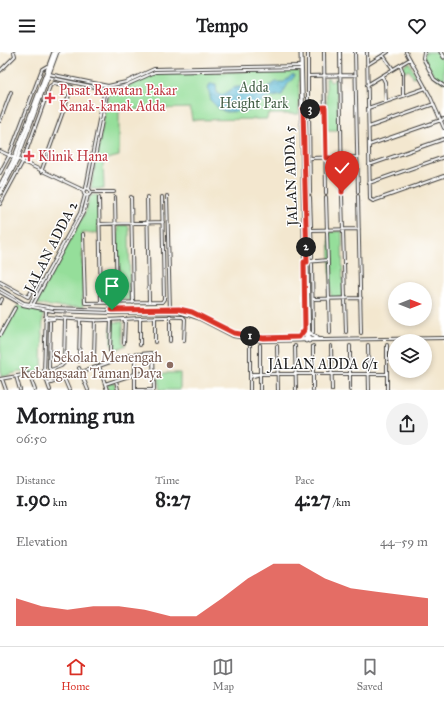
<!DOCTYPE html>
<meta charset="utf-8">
<style>
body{margin:0;font-family:"IM FELL Great Primer",serif;background:#f2f2f2;color:#202124;height:100vh;display:flex;flex-direction:column;font-size:15px;white-space:nowrap}
*{box-sizing:border-box;margin:0}
p{font-size:13px;color:#757577}
.icon{flex:none;width:22px;height:22px;fill:none;stroke:currentColor;stroke-width:2;stroke-linecap:round;stroke-linejoin:round}
.map{position:relative;height:338px;overflow:hidden}
.sheet{display:flex;flex-direction:column;background:#fff;flex:1}
.sheet>*{flex:none}
.needle{width:26px;rotate:90deg}
.controls{position:absolute;left:388px;top:230px;display:grid;gap:8px}
.controls a{display:grid;place-items:center;width:44px;height:44px;border-radius:50%;background:#fff;box-shadow:0 2px 6px #0003;font-size:20px}
.pin{position:absolute;display:grid;place-items:center;width:34px;height:34px;color:#fff;margin:-41px -17px;border-radius:50% 50% 50% 0;rotate:-45deg;box-shadow:0 0 4px #0007}
.pin .icon{rotate:45deg}
.km{position:absolute;width:20px;height:20px;margin:-10px;border-radius:50%;background:#222;color:#fff;font-size:11px;line-height:20px;text-align:center}
.round{display:grid;place-items:center;flex:none;width:42px;height:42px;border-radius:21px;background:#f2f2f2}
.summary{display:flex;align-items:center;justify-content:space-between;height:68px;padding:0 16px}
h1{font-size:22px;font-weight:700;line-height:30px}
.stats{display:grid;grid-template-columns:repeat(3,1fr);gap:6px;height:68px;padding:4px 16px}
.stats div{display:grid;align-content:center}
.stats b{font-size:20px;font-weight:700}
.stats small{font-size:11px;font-weight:400}
.stats p{font-size:11px}
.chart{height:112px;padding:8px 16px}
.chart p{display:flex;justify-content:space-between}
.chart svg{width:100%;height:72px;margin-top:4px;fill:#d93025;opacity:.7}
header{display:flex;justify-content:space-between;align-items:center;height:52px;padding:0 16px;background:#fff;font-size:18px;font-weight:700}
.tab-bar{display:flex;justify-content:space-around;align-items:center;height:56px;border-top:1px solid #e0e0e0;background:#fff;font-size:11px;color:#757577}
.tab-bar a{display:grid;justify-items:center;gap:2px}
.tab-bar .on{color:#d93025}
.map>svg:first-child{display:block}
</style>
<header><svg class="icon" aria-label="menu" viewBox="0 0 24 24"><path d="M4 6h16M4 12h16M4 18h16"/></svg>Tempo<svg class="icon" aria-label="heart" viewBox="0 0 24 24"><path d="M12 20l-8-8c-3-5 5-10 8-4 3-6 11-1 8 4z"/></svg></header>
<div class="map">
<svg width="444" height="338" viewBox="0 0 444 338">
<defs>
<pattern id="water-waves" width="16" height="10" patternUnits="userSpaceOnUse"><rect width="16" height="10" fill="#52b5d1"/><path d="M0 5q4-4 8 0t8 0" fill="none" stroke="#4392a9"/></pattern>
</defs>
<rect width="100%" height="100%" fill="#fff"/>
<filter id="ink" filterUnits="userSpaceOnUse"><feTurbulence type="fractalNoise" baseFrequency=".025" numOctaves="2"/><feDisplacementMap in="SourceGraphic" scale="8" xChannelSelector="R" yChannelSelector="G"/><feConvolveMatrix kernelMatrix="1 2 1 2 8 2 1 2 1" color-interpolation-filters="sRGB"/></filter>
<filter id="wash" filterUnits="userSpaceOnUse"><feTurbulence type="fractalNoise" baseFrequency=".012" numOctaves="4" result="noise"/><feDisplacementMap in="SourceGraphic" scale="16" xChannelSelector="R" yChannelSelector="G"/><feGaussianBlur stdDeviation="0.9" result="paint"/><feColorMatrix in="noise" values="0 0 0 0 0 0 0 0 0 0 0 0 0 0 0 0 0 1.4 0 .05"/><feComposite in="paint" operator="in"/></filter>
<g filter="url(#wash)">
<rect width="100%" height="100%" fill="#f3e7cf"/>
<path fill="#95de9a" stroke="#587d5b" d="M425,0H438L444,11V31L435,25L424,6Z
M409,10L416,24L413,25L409,18L405,20L402,15Z
M297,18L299,20V62H268L267,67L192,68L190,56L119,58V104L103,108L104,137H91L108,43L112,42L114,38L128,34L153,22Z
M326,26H329L330,30L334,29V26H337L338,78H327Z
M92,143H98V181H82L83,255H58L38,252L36,250L86,159L89,147Z
M118,173H127L129,176L130,248L118,247Z
M342,179L343,245L331,246L329,180Z
M18,253L41,259L43,261L42,320H19L1,325L0,286Z
M111,270H123V291L126,293L115,298V294L111,293Z
M159,321H180V338H159Z
M114,330L116,338H108L107,332Z"/>
<path fill="url(#water-waves)" stroke="#376876" d="M293,22L295,24L288,32L282,43L274,45H268L249,59L226,60L219,57L211,49L208,35L211,31L216,32L217,41L220,43C227,42 232,35 237,35C245,34 253,39 261,39L276,30H284Z"/>
</g>
<g filter="url(#ink)">
<g fill="none" stroke-linecap="round" stroke-linejoin="round">
<g stroke="#3c3a37" stroke-width="4">
<path id="minor" d="M308,0V51
M324,0L326,141
M340,0L342,141
M355,0L358,140
M367,0L370,147L373,149L444,124
M406,0L430,44L444,76
M424,0L423,6L434,27L444,34
M383,3L393,17
M367,13L388,0
M400,13L403,20V43
M0,19L15,4L14,0
M49,22L108,34L126,30L154,17L301,14
M308,24L356,23
M382,24L385,30L386,50
M47,25L105,37L124,34L155,20L301,17
M367,33L410,7
M302,54L313,56
M368,56L426,36
M302,57L325,55
M309,60L310,141
M0,69L11,40
M369,75L434,52
M369,93L444,67
M0,99L83,138
M309,106L357,105
M369,113L444,87
M41,120L72,35
M0,121L9,104L42,17L47,14
M369,131L444,105
M86,136L105,37
M83.5 140a3.5 3.5 0 1 1 7 0a3.5 3.5 0 1 1-7 0Z
M89,137L108,37
M90,140H114
M167,144L170,259
M342,144L346,280
M358,144L361,281
M115,145L117,251
M131,145L133,251
M147,145L149,250
M310,145L312,205
M326,145L330,281
M99,146L101,251
M0,152L22,111L50,34L54,31L72,35
M99,172L163,170
M311,178L359,177
M83,182L85,251L162,250L164,247L162,145
M307,208L316,209
M307,210L328,208
M312,212L313,280
M0,230L28,245L38,228L42,230
M0,237L24,251L54,256L112,258L179,257L192,260L234,281L263,286L322,287
M0,240L23,253L53,259L112,261L179,260L198,266L233,284L263,289L444,286
M313,247L361,246
M0,251L2,247
M30,252L80,161L85,143
M33,253L84,159L88,143
M46,258L44,321L50,338
M45,265C65,266 86,269 106,268C132,267 157,264 183,265L185,267L184,289
M45,268L54,267
M50,270L49,316L51,318L61,314L64,311L65,268
M0,283L15,256
M250,287V338
M170,289V264
M155,290V265
M124,291L125,267
M140,293V266
M260,293V338
M368,293L369,338
M387,293V338
M277,294L278,338
M295,294L296,338
M313,294V338
M331,294L332,338
M350,294V338
M110,299L111,268
M135,303V338
M94,304L95,268
M79,309L80,268
M99,314L107,338
M79,316L88,338
M250,322H259
M16,324L20,338
M250,325L260,322H387
M64,326L69,338
M0,327L29,322L35,338
M2,327L6,338
M116,328L118,338
M48,332L130,303L151,301L153,303L154,338
M105,332L135,322L153,320
M135,338H154"/>
</g>
<g stroke="#3c3a37" stroke-width="5">
<path id="major" d="M301,0L309,289
M441,0L444,5
M301,9L306,289
M0,134L14,107L54,0
M0,141L17,108L57,0
M309,280L316,286
M299,285L305,278"/>
</g>
<use href="#minor" stroke="#fff" stroke-width="2"/>
<use href="#major" stroke="#fff" stroke-width="3"/>
</g>
</g>
<g fill="none" stroke-linecap="round" stroke-linejoin="round" filter="url(#ink)">
<g stroke="#fff" stroke-width="8">
<path id="route" d="M112,258L179,257L192,260L234,281L263,286L299,285L305,277L304,210H307L303,57L325,55L326,106H342V140"/>
</g>
<use href="#route" stroke="#d93025" stroke-width="5"/>
</g>
<g fill="#e0444e" stroke="#fff" stroke-width="1.5">
<path d="M48 40h4v4h4v4h-4v4h-4v-4h-4v-4h4z"/>
<path d="M27 98h4v4h4v4h-4v4h-4v-4h-4v-4h4z"/>
</g>
<circle fill="#8d6e63" stroke="#fff" stroke-width="1.5" cx="170" cy="313" r="4"/>
<g text-anchor="middle" dominant-baseline="central" stroke-width="3" stroke-linejoin="round" paint-order="stroke">
<g font-size="14" fill="#466048" stroke="#fff">
<text x="254" y="35">Adda<tspan x="254" dy="16">Height Park</tspan></text>
</g>
<g font-size="14" fill="#be3a42" stroke="#fff" text-anchor="start">
<text x="59" y="38">Pusat Rawatan Pakar<tspan x="59" dy="16">Kanak-kanak Adda</tspan></text>
<text x="38" y="104">Klinik Hana</text>
</g>
<g font-size="14" fill="#1c1c1c" stroke="#fff">
<text transform="translate(291 124) rotate(-92)">JALAN ADDA 5</text>
<text transform="translate(51 195) rotate(-63)">JALAN ADDA 2</text>
<text x="323" y="312">JALAN ADDA 6/1</text>
</g>
<g font-size="14" fill="#785e54" stroke="#fff" text-anchor="end">
<text x="162" y="305">Sekolah Menengah<tspan x="162" dy="16">Kebangsaan Taman Daya</tspan></text>
</g>
</g>
</svg>
<div class="controls">
<a><svg class="needle" viewBox="-14 -14 28 28"><path d="M0-13l5 13h-10z" fill="#e53935"/><path d="M0 13l5-13h-10z" fill="#757577"/></svg></a>
<a><svg class="icon" aria-label="layers" viewBox="0 0 24 24"><path d="M12 4l9 5-9 5-9-5zM3 14l9 5 9-5"/></svg></a>
</div>
<div class="pin" style="left:112px;top:258px;background:#1e9e55"><svg class="icon" aria-label="arrive" viewBox="0 0 24 24"><path d="M6 21V4h12l-3 4 3 4H6"/></svg></div>
<div class="pin" style="left:342px;top:140px;background:#d93025"><svg class="icon" aria-label="check" viewBox="0 0 24 24"><path d="M5 12l5 5 9-10"/></svg></div>
<b class="km" style="left:250px;top:284px">1</b>
<b class="km" style="left:306px;top:195px">2</b>
<b class="km" style="left:310px;top:57px">3</b>
</div>
<section class="sheet">
<div class="summary"><div><h1>Morning run</h1><p>06:50</p></div><a class="round"><svg class="icon" aria-label="share" viewBox="0 0 24 24"><path d="M12 15V3M7 8l5-5 5 5M5 13v7h14v-7"/></svg></a></div>
<div class="stats">
<div><p>Distance</p><b>1.90<small> km</small></b></div>
<div><p>Time</p><b>8:27</b></div>
<div><p>Pace</p><b>4:27<small> /km</small></b></div>
</div>
<div class="chart"><p><span>Elevation</span>44–59 m</p>
<svg viewBox="0 0 160 44" preserveAspectRatio="none"><path d="M0 44V27L10 32L20 34L30 32L40 32L50 34L60 38L70 38L80 27L90 15L100 6L110 6L120 15L130 21L140 23L150 25L160 27V44z"/></svg>
</div>
</section>
<nav class="tab-bar">
<a class="on"><svg class="icon" aria-label="home" viewBox="0 0 24 24"><path d="M3 11l9-7 9 7M6 9v11h12V9"/></svg>Home</a>
<a><svg class="icon" aria-label="map" viewBox="0 0 24 24"><path d="M3 6l6-2 6 2 6-2v14l-6 2-6-2-6 2zM9 4v14M15 6v14"/></svg>Map</a>
<a><svg class="icon" aria-label="saved" viewBox="0 0 24 24"><path d="M7 4h10v16l-5-4-5 4z"/></svg>Saved</a>
</nav>
